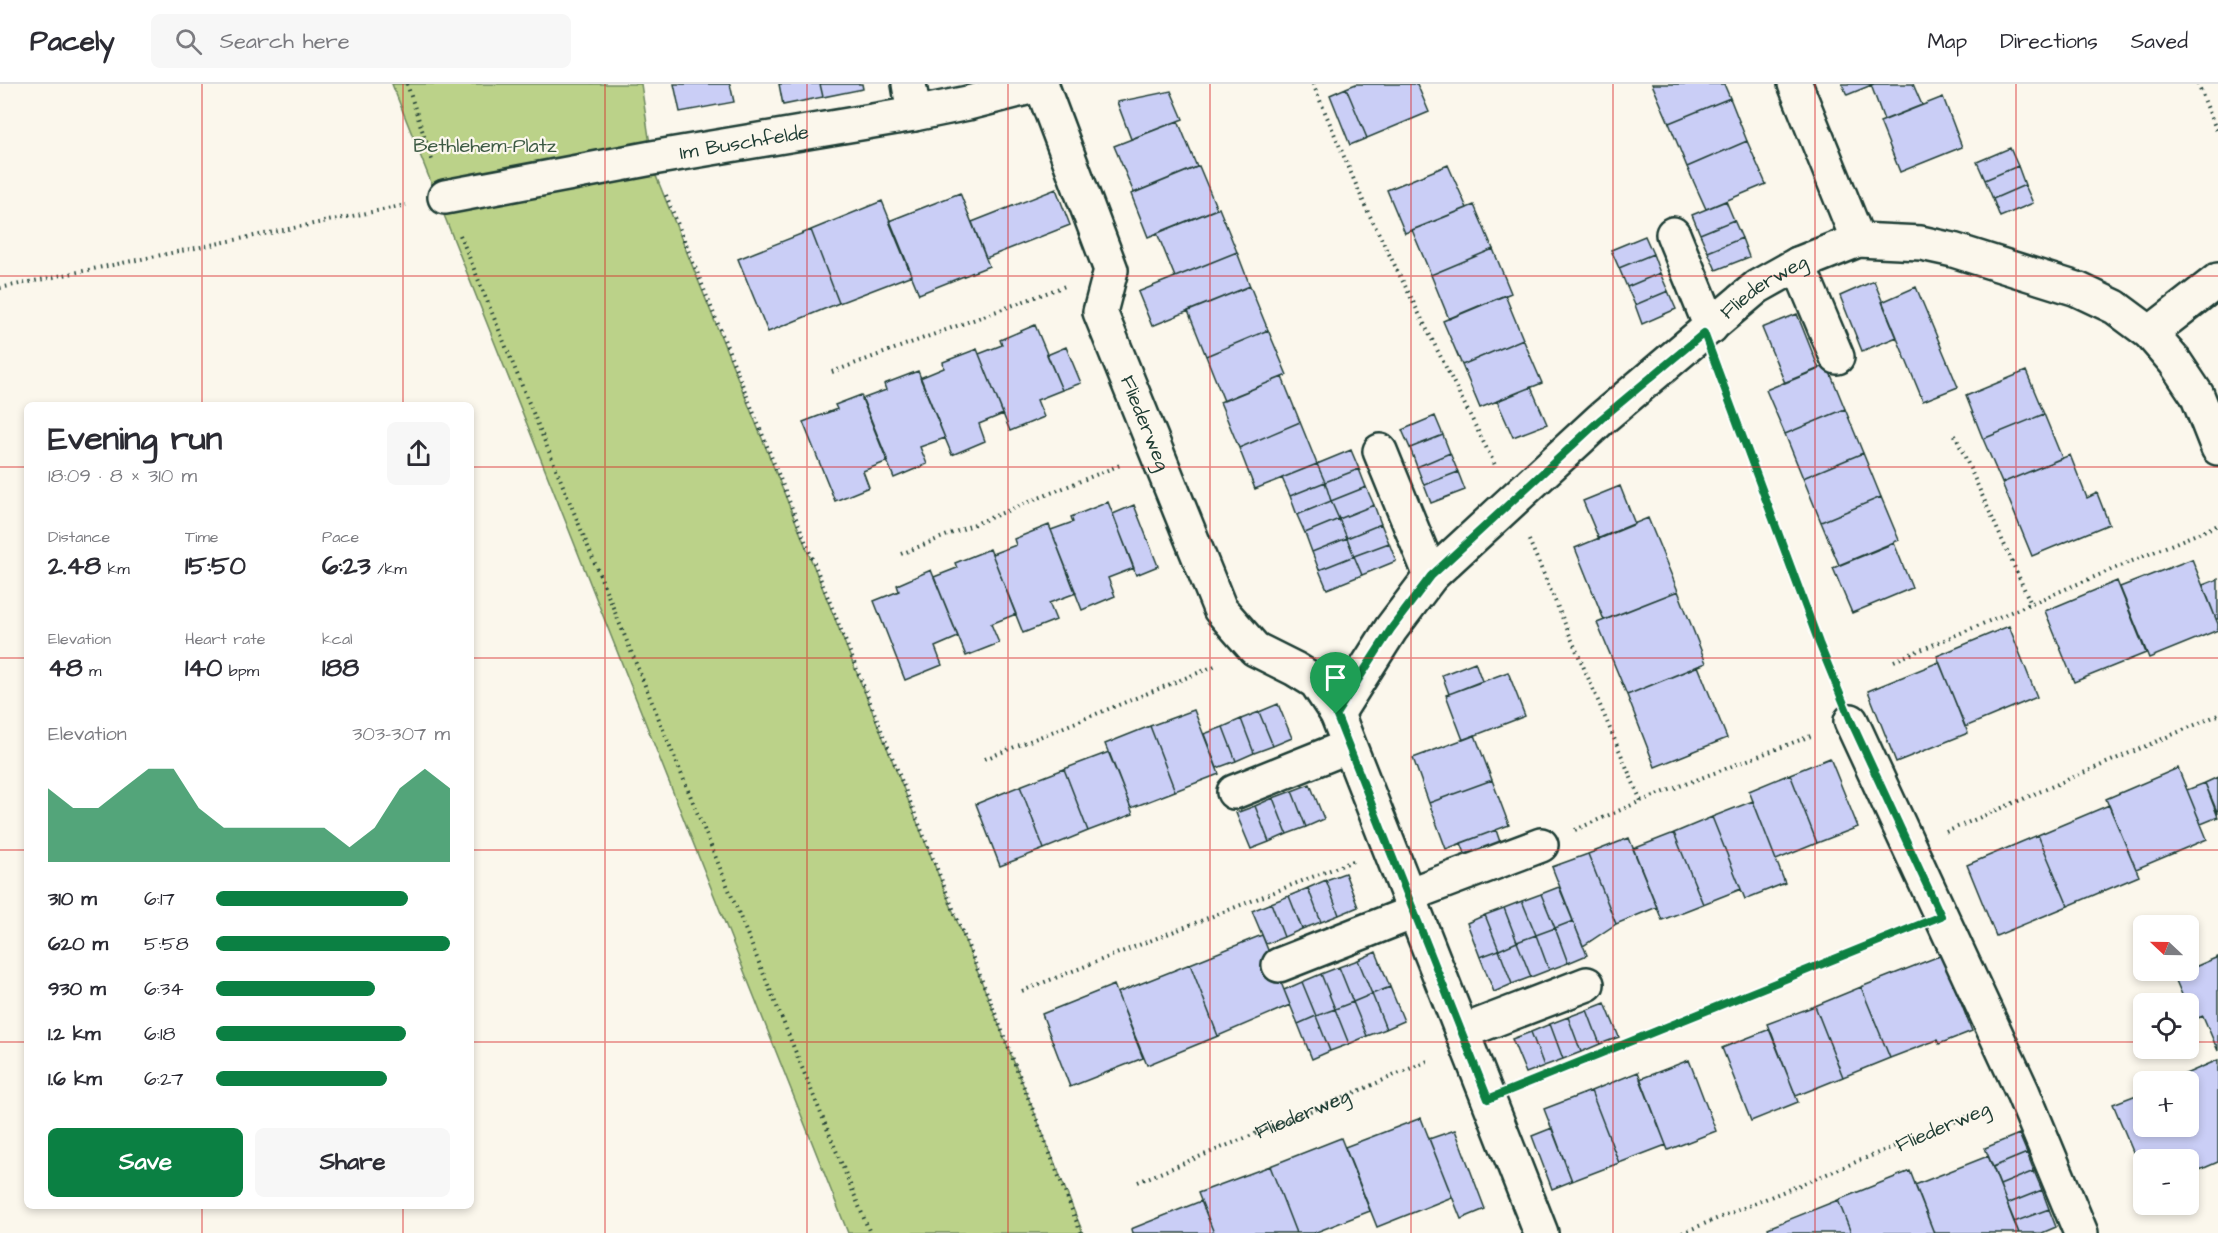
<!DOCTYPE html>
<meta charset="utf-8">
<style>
body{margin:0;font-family:"Architects Daughter",sans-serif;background:#f7f7f7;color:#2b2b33;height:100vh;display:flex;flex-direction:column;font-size:22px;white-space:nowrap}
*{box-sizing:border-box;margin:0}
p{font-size:20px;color:#7c7c81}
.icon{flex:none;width:33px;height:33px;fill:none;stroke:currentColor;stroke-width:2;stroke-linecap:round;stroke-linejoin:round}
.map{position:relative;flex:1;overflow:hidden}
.details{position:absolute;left:24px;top:318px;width:450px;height:807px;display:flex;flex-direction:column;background:#fff;border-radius:9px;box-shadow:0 3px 9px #0003}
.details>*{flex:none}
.needle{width:39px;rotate:292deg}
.tools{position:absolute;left:2133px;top:831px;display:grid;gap:12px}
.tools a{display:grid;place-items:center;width:66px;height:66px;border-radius:9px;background:#fff;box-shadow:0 3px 9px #0003;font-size:30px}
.pin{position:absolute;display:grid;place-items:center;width:51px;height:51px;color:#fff;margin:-62px -26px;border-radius:50% 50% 50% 0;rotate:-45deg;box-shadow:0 0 6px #0007}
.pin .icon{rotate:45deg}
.round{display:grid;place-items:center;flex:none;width:63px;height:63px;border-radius:9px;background:#f7f7f7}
.headline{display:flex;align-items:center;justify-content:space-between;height:102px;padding:0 24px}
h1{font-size:33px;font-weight:700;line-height:45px}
.figures{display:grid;grid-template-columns:repeat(3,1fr);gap:9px;height:102px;padding:6px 24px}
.figures div{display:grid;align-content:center}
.figures b{font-size:26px;font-weight:700}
.figures small{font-size:16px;font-weight:400}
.figures p{font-size:16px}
.chart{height:168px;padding:12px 24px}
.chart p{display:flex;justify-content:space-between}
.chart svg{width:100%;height:108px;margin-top:6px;fill:#0b8043;opacity:.7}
.button{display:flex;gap:12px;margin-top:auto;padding:12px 24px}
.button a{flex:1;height:69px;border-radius:9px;background:#0b8043;color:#fff;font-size:24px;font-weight:700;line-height:69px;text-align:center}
.button a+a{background:#f7f7f7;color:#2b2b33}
ul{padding:0 24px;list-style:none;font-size:20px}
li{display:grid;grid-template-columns:96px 72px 1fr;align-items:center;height:45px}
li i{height:15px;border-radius:8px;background:#0b8043}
header{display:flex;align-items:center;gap:36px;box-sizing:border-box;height:84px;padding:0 30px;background:#fff;border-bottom:2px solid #e1e1e2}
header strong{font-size:28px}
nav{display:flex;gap:33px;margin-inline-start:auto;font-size:21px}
.search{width:420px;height:54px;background:#f7f7f7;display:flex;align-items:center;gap:15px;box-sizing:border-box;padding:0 21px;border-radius:9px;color:#7c7c81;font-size:22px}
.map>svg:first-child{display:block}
</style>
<header>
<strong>Pacely</strong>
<div class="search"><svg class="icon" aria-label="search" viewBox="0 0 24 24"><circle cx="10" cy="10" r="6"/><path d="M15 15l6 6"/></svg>Search here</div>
<nav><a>Map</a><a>Directions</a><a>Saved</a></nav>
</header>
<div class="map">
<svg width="2218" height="1149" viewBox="0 0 2218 1149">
<rect width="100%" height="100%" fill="#fbf7ec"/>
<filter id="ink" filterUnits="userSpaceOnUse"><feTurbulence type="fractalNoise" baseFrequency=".0167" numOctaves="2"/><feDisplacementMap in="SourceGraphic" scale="12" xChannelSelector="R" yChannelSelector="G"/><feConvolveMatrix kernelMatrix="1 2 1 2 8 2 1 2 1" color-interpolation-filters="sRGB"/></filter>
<g filter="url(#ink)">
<path fill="#bbd289" stroke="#6d885e" stroke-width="1.5" d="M392,0H641L654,87L1083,1149H848Z"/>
<path fill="#cacef6" stroke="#1f3d34" stroke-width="1.5" d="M674,0H730L734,18L680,28Z
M779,0H820L823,13L783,21Z
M820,0H862L863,5L823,13Z
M1356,0H1417L1429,28L1367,54L1346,4Z
M1652,0H1724L1730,14L1669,39Z
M1842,0H1874L1847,11Z
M1874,0H1913L1922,21L1884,36L1871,1Z
M1346,4L1367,54L1350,61L1330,11Z
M1171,7L1183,35L1131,55L1117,18Z
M1943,13L1962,63L1900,88L1880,38Z
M1730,14L1747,57L1687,83L1669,39Z
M1178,37L1197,83L1134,109L1114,62Z
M1747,57L1766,100L1706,125L1687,83Z
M2010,64L2018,82L1985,96L1977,78Z
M1448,81L1467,124L1405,149L1387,106Z
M1199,82L1217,125L1148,153L1131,110Z
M2018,82L2025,101L1993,115L1985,96Z
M2025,101L2033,119L2000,133L1993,115Z
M1056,105L1070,141L986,174L972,138Z
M960,109L989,182L919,210L889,137Z
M882,117L912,191L839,219L811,146Z
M1726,117L1734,136L1700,150L1692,131Z
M1474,121L1493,165L1431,191L1412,146Z
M1219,124L1237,168L1175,193L1157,149Z
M1734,136L1742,154L1708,168L1700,150Z
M811,146L839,219L768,248L738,175Z
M1645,152L1653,170L1619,184L1611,166Z
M1742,154L1749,173L1716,186L1708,168Z
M1493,165L1511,209L1449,235L1431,191Z
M1237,168L1250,202L1152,242L1138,208Z
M1653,170L1660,189L1627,203L1619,184Z
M1660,189L1668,207L1635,221L1627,203Z
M1874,197L1897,253L1862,267L1840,212Z
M1250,202L1268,246L1206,272L1188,227Z
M1916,203L1958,303L1923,317L1882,218Z
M1668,207L1676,225L1642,240L1635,221Z
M1505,211L1523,255L1462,281L1443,237Z
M1797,230L1819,285L1785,299L1762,244Z
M1035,241L1062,306L1037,316L1044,333L1010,347L979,270L1002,261L1000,256Z
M1268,246L1287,291L1224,317L1206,272Z
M1523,255L1542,299L1480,324L1462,281Z
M1066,263L1081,299L1062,306L1047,271Z
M977,265L1003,330L979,340L985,357L952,371L920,294L944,284L943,278Z
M1827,281L1845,325L1785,350L1766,306Z
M918,287L945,354L920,363L927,380L894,394L862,315L886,306L884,300Z
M2026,287L2044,330L1983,355L1966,312Z
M1282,293L1300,338L1239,364L1220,318Z
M1531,303L1547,340L1513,353L1497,317Z
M861,311L888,377L863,387L869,403L835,417L803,338L837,325L835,321Z
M1845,325L1863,369L1803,394L1785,350Z
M2044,330L2062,374L2002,399L1983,355Z
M1435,332L1443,351L1410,364L1402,346Z
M1300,338L1317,380L1255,405L1239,364Z
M1443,351L1450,369L1417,383L1410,364Z
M1351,366L1359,385L1325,398L1317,380Z
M1450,369L1458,388L1424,401L1417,383Z
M1863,369L1881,413L1821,438L1803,394Z
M2070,371L2087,414L2097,409L2109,440L2032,472L2002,399Z
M1317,380L1325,398L1290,412L1282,394Z
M1359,385L1366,403L1331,417L1325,398Z
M1458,388L1465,406L1431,419L1424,401Z
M1325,398L1331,417L1297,431L1290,412Z
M1620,402L1635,440L1599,455L1583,417Z
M1366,403L1374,421L1339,435L1331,417Z
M1881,413L1899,456L1839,481L1821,438Z
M1331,417L1339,435L1305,449L1297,431Z
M1108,418L1134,484L1108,494L1115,512L1082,526L1051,446L1073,438L1071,433Z
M1134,421L1158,482L1136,491L1113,430Z
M1374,421L1381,440L1347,454L1339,435Z
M1648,434L1678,507L1604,536L1575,464Z
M1339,435L1347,454L1312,468L1305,449Z
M1381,440L1389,459L1354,472L1347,454Z
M1049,441L1076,509L1049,519L1056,536L1023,549L992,470L1016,461L1014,455Z
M1347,454L1354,472L1319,486L1312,468Z
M1389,459L1396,477L1362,491L1354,472Z
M1894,459L1912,504L1852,529L1833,484Z
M990,465L1016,530L991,540L999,559L966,572L934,493L957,484L955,479Z
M1354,472L1362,491L1327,505L1319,486Z
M2192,475L2218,540V546L2149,574L2120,503Z
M931,486L958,553L935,563L942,581L905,596L874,517L899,507L897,501Z
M2218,495V535H2216L2203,501Z
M2117,497L2146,569L2074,598L2045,527Z
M1678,507L1706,579L1627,611L1597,539Z
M2009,542L2037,613L1965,643L1937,572Z
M1475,578L1482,597L1449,610L1442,591Z
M1939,578L1968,649L1896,678L1868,607Z
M1698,582L1727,654L1655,683L1627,611Z
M1508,588L1525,632L1463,656L1446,611Z
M1278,620L1292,654L1273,662L1259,628Z
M1194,626L1219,690L1175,707L1150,642Z
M1259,628L1273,662L1254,669L1241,635Z
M1241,635L1254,669L1236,677L1223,643Z
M1150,642L1175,707L1131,724L1105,660Z
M1223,643L1236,677L1217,684L1204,650Z
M1475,651L1492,696L1429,719L1413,674Z
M1109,668L1133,730L1088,747L1064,685Z
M1830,674L1858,743L1817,759L1790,690Z
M2178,684L2207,755L2136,785L2106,715Z
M1064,685L1088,747L1044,765L1020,702Z
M1790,690L1817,759L1776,776L1749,707Z
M2218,693V730L2205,699Z
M1492,696L1509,741L1446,765L1429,719Z
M2205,699L2218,733L2201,740L2187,706Z
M1310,700L1324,735L1306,743L1292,707Z
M1020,702L1044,765L1000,782L976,720Z
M1292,707L1306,743L1287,750L1273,714Z
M1273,714L1287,750L1269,758L1255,722Z
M1753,717L1785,799L1745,815L1712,733Z
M2109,721L2139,792L2068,822L2038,751Z
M1255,722L1269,758L1251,765L1236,729Z
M1712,733L1741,805L1703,820L1674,749Z
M1496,746L1502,764L1468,777L1461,759Z
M1674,749L1703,820L1662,836L1633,765Z
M2038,751L2068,822L1996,852L1967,781Z
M1629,754L1657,823L1616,840L1588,770Z
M1588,770L1616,840L1583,862L1552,783Z
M1345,789L1358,823L1339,831L1326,796Z
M1326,796L1339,831L1321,838L1308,804Z
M1559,803L1573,837L1555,844L1541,810Z
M1308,804L1321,838L1302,845L1289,812Z
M1541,810L1555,844L1536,851L1522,817Z
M1289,812L1302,845L1284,853L1271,819Z
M1522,817L1536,851L1517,858L1504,824Z
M1271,819L1284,853L1266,860L1252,827Z
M1504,824L1517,858L1499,866L1485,831Z
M1485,831L1499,866L1480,873L1467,839Z
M1573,837L1587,871L1568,879L1555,844Z
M1555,844L1568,879L1549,886L1536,851Z
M1262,851L1290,921L1218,952L1190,880Z
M1536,851L1549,886L1531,893L1517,858Z
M1517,858L1531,893L1512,900L1499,866Z
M1499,866L1512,900L1494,908L1480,873Z
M1376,868L1390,903L1372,910L1358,876Z
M1942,871L1972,947L1939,960L1937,956L1890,974L1861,903Z
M2218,873V967L2203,932L2193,936L2188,926V920H2186L2174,892Z
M1358,876L1372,910L1353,918L1339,883Z
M1190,880L1218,952L1147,981L1117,909Z
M1339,883L1353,918L1335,925L1321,890Z
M1321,890L1335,925L1316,932L1302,898Z
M1302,898L1316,932L1298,940L1284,906Z
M1114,901L1143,974L1070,1003L1042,930Z
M1390,903L1404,937L1386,945L1372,910Z
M1861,903L1890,974L1843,993L1815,922Z
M1372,910L1386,945L1367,952L1353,918Z
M1353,918L1367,952L1349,960L1335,925Z
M1605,919L1619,953L1600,960L1587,926Z
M1815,922L1843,993L1796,1012L1767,940Z
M1335,925L1349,960L1330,967L1316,932Z
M1587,926L1600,960L1581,968L1568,933Z
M1316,932L1330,967L1312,975L1298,940Z
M1568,933L1581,968L1563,975L1550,940Z
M1550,940L1563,975L1544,982L1531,948Z
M1770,945L1798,1018L1751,1037L1722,964Z
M1531,948L1544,982L1526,989L1512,955Z
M1689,976L1716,1047L1668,1066L1640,995Z
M2218,976V1078L2188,1091V1076H2144V1094L2113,1020L2144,1008V1042H2188V998H2167Z
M1638,988L1666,1061L1619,1079L1591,1007Z
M1591,1007L1619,1079L1572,1097L1544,1025Z
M1421,1034L1452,1113L1377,1143L1345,1063Z
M1552,1044L1572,1097L1552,1105L1532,1052Z
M1455,1046L1485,1125L1461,1135L1429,1055Z
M2019,1050L2027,1069L1993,1083L1985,1064Z
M1341,1054L1370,1127L1314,1149H1296L1270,1082Z
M2027,1069L2034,1087L2000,1101L1993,1083Z
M1988,1072L2019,1149H1934L1915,1101Z
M1270,1082L1296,1149H1214L1198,1109Z
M1910,1087L1934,1149H1851L1838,1116Z
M2034,1087L2042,1106L2007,1120L2000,1101Z
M2042,1106L2049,1125L2014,1138L2007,1120Z
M1838,1116L1851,1149H1770L1768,1144Z
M1201,1117L1214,1149H1132L1131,1145Z
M2049,1125L2056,1143L2042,1149H2019L2014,1138Z"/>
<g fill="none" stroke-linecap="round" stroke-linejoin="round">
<g stroke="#1f3d34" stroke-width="38">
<g id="minor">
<path d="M909,0L914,30"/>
<path id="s2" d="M1041,0L1111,186L1100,228L1220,525L1255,565L1295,585L1316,598L1337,630L1541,1149"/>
<path d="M1795,0L1858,156"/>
<path id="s3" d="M445,113L652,74L914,30L968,19L1042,0"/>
<path d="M1673,150L1711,243"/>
<path d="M1798,180L1837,273"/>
<path d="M2150,249L2218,196"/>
<path d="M1380,367L1431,492"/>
<path id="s4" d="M1337,630L1391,545L1431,492L1601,335L1757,203L1798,180L1858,156L1921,159L1953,166L2077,205L2115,223L2150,249L2175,278L2197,311L2218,364"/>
<path d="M1851,637L2023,1009L2081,1149"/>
<path d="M1234,708L1349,662"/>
<path d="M1408,811L1541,761"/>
<path d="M1279,881L1414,828"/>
<path d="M1462,948L1587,900"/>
</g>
</g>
<g stroke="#1f3d34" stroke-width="4" stroke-dasharray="1.5 4.5" stroke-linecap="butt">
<path d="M407,0L432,76"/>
<path d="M1313,0L1366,124L1495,381"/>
<path d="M2198,0L2218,50"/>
<path d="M666,111L991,919L1081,1149"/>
<path d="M460,151L870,1149"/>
<path d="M0,204L406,121"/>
<path d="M832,288L1065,202"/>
<path d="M1719,288L1836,601"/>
<path d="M1955,351L2031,520"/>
<path d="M1529,456L1641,717"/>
<path d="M901,470L1120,381"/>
<path d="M1894,577L2218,441"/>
<path d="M985,675L1215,582"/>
<path d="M1575,746L1641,717L1813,651"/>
<path d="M1946,748L2218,631"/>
<path d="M1022,907L1353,777"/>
<path d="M1525,1000L1904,847"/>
<path id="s1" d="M1138,1098L1335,1017L1430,976"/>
<path d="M1682,1149L1986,1025"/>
</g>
<use href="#minor" stroke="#fbf7ec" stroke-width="33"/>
</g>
</g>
<g fill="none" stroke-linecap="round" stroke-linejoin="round" filter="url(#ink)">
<g stroke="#fff" stroke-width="12">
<path id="route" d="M1704,249L1819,559L1851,637L1941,832L1488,1015L1336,630L1391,545L1431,492L1601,335Z"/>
</g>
<use href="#route" stroke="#0b8043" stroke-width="8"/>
</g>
<path fill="none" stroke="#d62828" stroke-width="1.5" stroke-opacity="0.55" d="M202,0V321M403,0V321M605,0V1149M807,0V1149M1008,0V1149M1210,0V1149M1411,0V1149M1613,0V1149M1815,0V1149M2016,0V1149M0,192H2218M0,383H27M471,383H2218M0,574H27M471,574H2218M0,766H27M471,766H2218M0,958H27M471,958H2144M2188,958H2218M202,1122V1149M403,1122V1149"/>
<g text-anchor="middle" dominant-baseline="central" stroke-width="4.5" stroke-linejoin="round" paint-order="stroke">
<g font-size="20" fill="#1f3d34" stroke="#fbf7ec">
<text stroke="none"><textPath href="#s3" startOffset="304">Im Buschfelde</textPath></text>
<text stroke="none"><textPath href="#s4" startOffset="609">Fliederweg</textPath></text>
<text stroke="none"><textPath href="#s2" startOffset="362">Fliederweg</textPath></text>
<text stroke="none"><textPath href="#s1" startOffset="178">Fliederweg</textPath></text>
<text transform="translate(1943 1043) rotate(-23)">Fliederweg</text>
</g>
<g font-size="20" fill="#3e5b45" stroke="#fbf7ec">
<text x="485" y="62">Bethlehem-Platz</text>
</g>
</g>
</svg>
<div class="tools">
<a><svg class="needle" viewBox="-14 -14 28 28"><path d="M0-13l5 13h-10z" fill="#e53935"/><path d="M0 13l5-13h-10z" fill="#7c7c81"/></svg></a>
<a><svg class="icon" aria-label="locate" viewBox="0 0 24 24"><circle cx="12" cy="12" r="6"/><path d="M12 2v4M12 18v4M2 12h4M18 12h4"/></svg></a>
<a>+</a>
<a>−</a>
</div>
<div class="pin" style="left:1336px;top:630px;background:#1e9e55"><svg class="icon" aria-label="arrive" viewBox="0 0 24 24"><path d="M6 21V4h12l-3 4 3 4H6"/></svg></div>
<section class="details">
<div class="headline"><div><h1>Evening run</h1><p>18:09 · 8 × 310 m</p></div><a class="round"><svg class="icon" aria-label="share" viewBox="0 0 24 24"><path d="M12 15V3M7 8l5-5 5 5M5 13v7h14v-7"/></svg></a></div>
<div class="figures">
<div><p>Distance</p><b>2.48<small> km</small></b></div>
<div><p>Time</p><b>15:50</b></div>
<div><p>Pace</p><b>6:23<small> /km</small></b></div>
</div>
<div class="figures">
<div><p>Elevation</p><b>48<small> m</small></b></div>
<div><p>Heart rate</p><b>140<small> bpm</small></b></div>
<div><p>kcal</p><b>188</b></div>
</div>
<div class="chart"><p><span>Elevation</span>303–307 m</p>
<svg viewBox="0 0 160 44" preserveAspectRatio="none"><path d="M0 44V14L10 22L20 22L30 14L40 6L50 6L60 22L70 30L80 30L90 30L100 30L110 30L120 38L130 30L140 14L150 6L160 14V44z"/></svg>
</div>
<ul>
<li><b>310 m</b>6:17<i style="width:82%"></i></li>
<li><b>620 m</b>5:58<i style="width:100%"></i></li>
<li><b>930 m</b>6:34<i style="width:68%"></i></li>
<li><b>1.2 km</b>6:18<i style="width:81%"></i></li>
<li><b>1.6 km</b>6:27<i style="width:73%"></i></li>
</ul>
<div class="button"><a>Save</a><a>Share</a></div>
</section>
</div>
